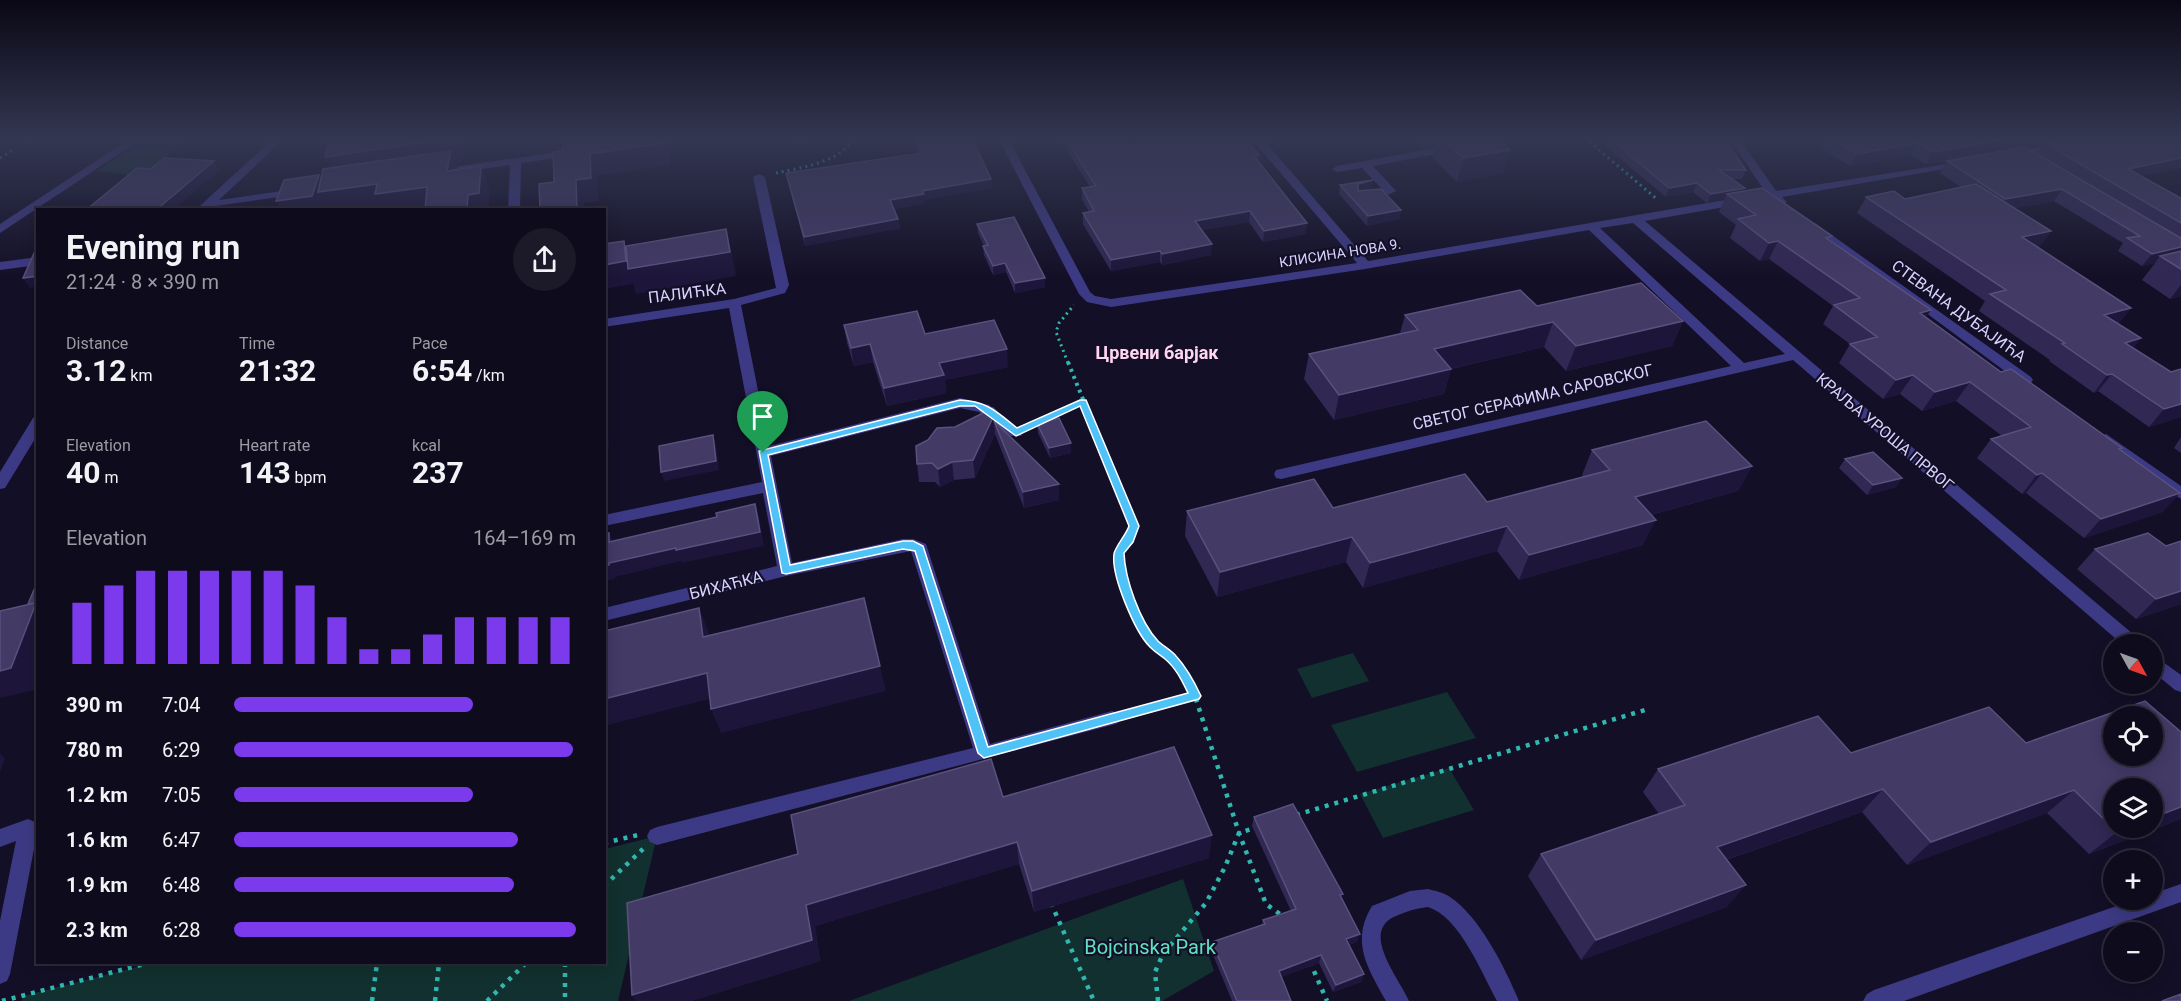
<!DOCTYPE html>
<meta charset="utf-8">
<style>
body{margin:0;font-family:Roboto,sans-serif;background:#1c1929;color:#f1f3f6;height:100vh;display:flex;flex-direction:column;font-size:22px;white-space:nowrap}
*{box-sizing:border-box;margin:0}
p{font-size:20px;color:#9b9ba3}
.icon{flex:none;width:33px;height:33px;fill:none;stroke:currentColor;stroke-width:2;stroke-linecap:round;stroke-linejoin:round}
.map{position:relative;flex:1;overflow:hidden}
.side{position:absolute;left:36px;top:208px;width:570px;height:756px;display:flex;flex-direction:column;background:#0e0b1c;border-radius:0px;box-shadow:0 3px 15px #0003,0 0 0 2px #2e2b3b}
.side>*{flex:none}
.needle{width:39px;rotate:130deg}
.fabs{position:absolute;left:2103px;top:634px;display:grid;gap:12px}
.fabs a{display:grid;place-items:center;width:60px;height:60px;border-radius:50%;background:#0e0b1c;box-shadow:0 3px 15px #0003,0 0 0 2px #2e2b3b;font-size:30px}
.pin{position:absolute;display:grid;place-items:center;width:51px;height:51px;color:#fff;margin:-62px -26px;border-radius:50% 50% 50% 0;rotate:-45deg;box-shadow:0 0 6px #0007}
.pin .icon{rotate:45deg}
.round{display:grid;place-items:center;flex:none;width:63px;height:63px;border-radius:32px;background:#1c1929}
.overview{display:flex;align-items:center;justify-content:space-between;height:102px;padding:0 30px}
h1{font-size:33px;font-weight:700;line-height:45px}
.stats{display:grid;grid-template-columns:repeat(3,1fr);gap:9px;height:102px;padding:6px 30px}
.stats div{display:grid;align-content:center}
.stats b{font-size:30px;font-weight:700}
.stats small{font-size:16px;font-weight:400}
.stats p{font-size:16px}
.chart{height:168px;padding:12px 30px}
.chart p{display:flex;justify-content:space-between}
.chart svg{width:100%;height:108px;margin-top:6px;stroke:#7c3aed;stroke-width:6}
ul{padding:0 30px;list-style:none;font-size:20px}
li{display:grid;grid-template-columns:96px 72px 1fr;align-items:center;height:45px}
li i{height:15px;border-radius:8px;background:#7c3aed}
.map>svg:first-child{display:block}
</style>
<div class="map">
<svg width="2181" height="1001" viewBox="0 0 2181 1001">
<rect width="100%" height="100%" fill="#130f26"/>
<path fill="#12302f" d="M146,138H192L138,176L97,171Z
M1353,653L1369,681L1312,698L1297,669Z
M1447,692L1476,738L1357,772L1331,725Z
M1449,768L1474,810L1383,838L1360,794Z
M657,836L618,1001H22L23,996L152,963H604L605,849Z
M1183,879L1214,971L1162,1001H849Z"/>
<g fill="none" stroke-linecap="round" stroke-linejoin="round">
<path stroke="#2fb8b0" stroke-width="3" stroke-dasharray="2 4" stroke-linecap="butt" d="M1585,138L1658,200
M0,158L15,149
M776,173C803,167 838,163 855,138
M1068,363L1056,332L1059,323L1074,305"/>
<path stroke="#2fb8b0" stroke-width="4" stroke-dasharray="3 4.5" stroke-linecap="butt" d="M1068,362L1134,526L1130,539L1119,553C1121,584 1135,622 1156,646
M1032,425L1083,402"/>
<path stroke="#2fb8b0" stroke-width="4.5" stroke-dasharray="4 6" stroke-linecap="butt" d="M1154,644L1171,657L1184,674L1195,696L1239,833L1266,904L1284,917
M1132,713L1195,696
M1296,815L1645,710
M604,843L638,835
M604,886L643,849
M1051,903L1094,1001
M1310,962L1327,1001
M565,963V1001
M2,1001L148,963
M372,1001L377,963
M435,1001L439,963
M487,1001L526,963
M1158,1001L1155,972L1163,954L1206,903L1225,867L1239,833L1257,827"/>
<path fill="#3d3a85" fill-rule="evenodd" d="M25,138H37L29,143L25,142Z
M131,138H143L0,233V224Z
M274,138H285L219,200L296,189L300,190V194L202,208L200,206L203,203Z
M793,138H803L802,143H794Z
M998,138H1008L1090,292L1095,296L1111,299L1357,263L1251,138H1262L1368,261L1766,193L1729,138H1739L1776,191L1966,161V165L1962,166L1782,197L1787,202L1781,205L1770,199L1645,221L2140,640L2142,645H2123L1793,360L1281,479L1276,478L1274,474L1276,470L1281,469L1731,366L1589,230L1365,269L1111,307L1087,302L1079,294ZM1633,223L1785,354L1744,363L1600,228Z
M1488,138H1510L1479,146L1474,143Z
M2059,143L2063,144V148L2012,158L2007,155L2012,152Z
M1452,145L1456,146V150L1373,166L1396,191L1390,194L1360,198V194L1382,189L1362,168L1337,172L1332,169L1337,166Z
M572,150L576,151V155L521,163L520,210H508L510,165L439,175L434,172L439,169Z
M759,174L765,177L789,285L785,293L741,305L769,446L960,398L989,405L1023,433L1021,436H1011L979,412L960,408L771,456L792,563L903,539H913L926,544L990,744L1112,711L1118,713L1121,718L1118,723L1112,725L657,845L650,842L647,836L650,830L657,827L973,748L911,551L786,576L604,621V608L777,566L763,493L604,526V515L762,482L729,308L604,327V319L734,299L776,288L753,177Z
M1815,223L2031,377L2033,380L2031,383H2021L1811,228V224Z
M38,257V265L0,270V262Z
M38,416V434L5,488L0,489V472L33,418Z
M2106,434L2181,486V499L2101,442L2099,439L2101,436Z
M2152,654L2181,675V692L2175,690L2152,671Z
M28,819L35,822L38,828L10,974L7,981L0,984V921L16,841L0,847V829Z
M2181,884V902L1904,1001H1863L1867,994L1874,990L2134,900H2152V894Z
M1428,889C1435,891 1443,892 1450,897C1480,917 1505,968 1519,1001H1497C1482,974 1460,917 1428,907C1417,908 1407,911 1396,916C1359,931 1399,978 1409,1001H1386C1368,968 1350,942 1372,906L1410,891Z"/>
</g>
<path fill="#312854" d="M914,138H972L991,179L992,188L924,200L925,203L894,209L898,219L900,228L805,246L786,173L919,153L915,144Z
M1059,138H1126L1128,146L1259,155L1258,161L1306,234L1263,242L1249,222L1202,230L1211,255L1162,265L1160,262L1111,271L1083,224V213L1089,212L1082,199V188L1090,187Z
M1412,138H1497L1510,150L1503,173L1457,182L1432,157L1435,146L1422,148Z
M1609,138L1746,170L1742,179H1732L1743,191L1830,240L1926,318L2001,372L2122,448L2120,450L2180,493L2162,512L2084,538L2026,493L2022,494L1977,458L1991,439L2002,436L1956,401L1922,411L1900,394L1883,399L1839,363L1850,344L1823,324L1833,306L1769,259L1760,261L1730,238L1736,225L1719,212L1724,200L1707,203L1693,192L1666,197L1606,147Z
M1826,138H2071L1926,164L1911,155L1850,166L1821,148Z
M2044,143L2142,176L2181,198V296L2170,299L2142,280L2155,263L2142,266L2118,251L2123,243L2054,201L2015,208L2051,231L2039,247L2037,248L2131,308L2118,324L2141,338L2133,348L2181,417L2149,427L2098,391L2094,393L2049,361L2050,360L1979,311L1985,301L1857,213L1866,197L1905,199L1961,187L1940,173L1947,161L2037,154Z
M1340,185L1371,189L1367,190L1401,210L1399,219L1367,226L1339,194Z
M977,224L1045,278V287L1015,293L1006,272L993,275L984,255L983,246H984L978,233Z
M1537,306L1683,321L1672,346L1566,371L1544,347L1451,369L1444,394L1334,420L1304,379L1309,354L1400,333L1405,315Z
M844,325L925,334L1008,367L945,380L946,393L887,406L873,362L854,366L847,343Z
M993,408L997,424L1059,500L1024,508L995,434L975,478L954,480L940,487L935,482H919L917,464L955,427Z
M1037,423L1071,443V453L1050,458L1038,433Z
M2181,437V453L2174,448Z
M1592,450L1752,466L1738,491L1651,515L1643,545L1519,580L1497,551L1363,588L1346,562L1217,597L1185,536L1187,511L1333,508L1487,502L1583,477L1582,475Z
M1845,459L1902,478L1896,487L1867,495L1839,468Z
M2181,541V604L2136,619L2077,569L2095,549L2166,546Z
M2181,732V819L2089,854L2047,813L1907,865L1862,812L1726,860L1727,907L1581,960L1528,876L1541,854L1659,814L1643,792L1658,769L1851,753L2026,743Z
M1003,797L1209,858L1034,912L1019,864L815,926L820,961L691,1001H636L632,995Z
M1254,817L1342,899L1357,942L1349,945L1364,974L1361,982L1333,992L1319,963L1281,977L1291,1001H1232L1211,950L1212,942L1262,925L1263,920L1291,911L1252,826Z"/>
<path fill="#1d163a" d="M452,138H466L462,162L456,163L460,173L447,171L337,180L325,157Z
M663,138H669L670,142V165L597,176L599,201L584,203V210H577L576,180L590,154Z
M1424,138H1436L1435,146L1422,148Z
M2012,138H2071L1926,164L1932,152Z
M1918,143L1911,155L1850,166L1856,154Z
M1510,150L1503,173L1457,182L1463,158Z
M2181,158V168L2119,181L2128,169Z
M214,161L220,170L173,210H156Z
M481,166L490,189L489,210H467L468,195Z
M319,175L327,191L377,184L427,187L434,210H383L382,208L367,210H281L276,201Z
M991,179L992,188L924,200L925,203L891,209L890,200L922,191Z
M1373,180L1371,189L1356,193L1358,184Z
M1697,183L1693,192L1666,197L1669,188Z
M1745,188L1741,197L1727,194L1724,200L1707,203L1711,194Z
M2062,189L2054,201L1997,211L2005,199Z
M1401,210L1399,219L1367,226L1368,216Z
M1250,211L1249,222L1194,232L1195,221Z
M898,219L900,228L805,246L804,237Z
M1307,223L1306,234L1263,242L1264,231Z
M726,229L732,254L736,276L636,294L633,284L604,289V265L624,241L632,264Z
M2051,231L2039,247L2010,254L2022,237Z
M1778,241L1769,259L1760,261L1769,243Z
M1212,244L1211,255L1162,265V254Z
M2181,247V257L2160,256L2155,263L2142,266L2152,254Z
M1160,251V262L1111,271V260Z
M1005,263L1006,272L993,275V266Z
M38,276V286L30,288L23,278Z
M1045,278V287L1015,293V283Z
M2181,285V296L2170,299Z
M2131,308L2117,325L2104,315Z
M1931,310L1919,329L1920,313Z
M1683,321L1672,346L1566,371L1576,346Z
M1553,322L1544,347L1428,374L1434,349Z
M2141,338L2127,356L2125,343Z
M870,344L873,362L854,366L851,348Z
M1007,349L1008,367L945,380L946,393L887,406L884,388L939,363Z
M1451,369L1444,394L1334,420L1339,395Z
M2112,374L2098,391L2094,393L2107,375Z
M1913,375L1900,394L1883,399L1896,380Z
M1970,382L1956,401L1922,411L1935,392Z
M2181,404V417L2149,427L2164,409Z
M996,411L998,429L994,421L995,434L975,478L973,460Z
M604,420L607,426L609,447L604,448Z
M713,435L716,445L719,470L664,481L661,472Z
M1071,443V453L1050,458L1049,448Z
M952,462L954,480L940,487L938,469Z
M1752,466L1738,491L1624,522L1635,497Z
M2042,473L2026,493L2022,494L2037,475Z
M1902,478L1896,487L1867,495L1873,485Z
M1059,484V500L1024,508L1023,492Z
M2180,493L2162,512L2084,538L2101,519Z
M755,504L759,517L764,546L681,563V561L615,577V579L604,581V566L609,563Z
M1656,520L1643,545L1519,580L1529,555Z
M1507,526L1497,551L1363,588L1370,563Z
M609,533L615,546L609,542Z
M1352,537L1346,562L1217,597L1220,572Z
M2181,591V604L2136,619L2156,599Z
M38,602V681L35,690L0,698V671L36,603Z
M699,608L709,633L712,662L703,637Z
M880,666L886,691L721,733L711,709Z
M707,673L717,697L604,726V699Z
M0,754L5,758L0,772Z
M1883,789L1862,812L1699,869L1717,847Z
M2074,790L2047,813L1907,865L1931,842Z
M2181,807V819L2089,854L2117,832L2127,828H2152V818Z
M1212,835L1209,858L1034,912L1032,891Z
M1017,842L1019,864L815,926L820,961L691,1001H636L632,995L806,905Z
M1746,885L1727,907L1581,960L1596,940Z
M1360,934L1357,942L1343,947L1346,939Z
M1321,955L1319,963L1276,979L1279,971Z
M1364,974L1361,982L1333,992L1336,985Z"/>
<path fill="#433a66" stroke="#5a527e" stroke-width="1.5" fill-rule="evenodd" d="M329,138H452L325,157Z
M563,138H663V143L590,154L591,178L576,180L577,210H540L539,184L554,182L553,152L563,150Z
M915,138H972L991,179L922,191L924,194L890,200L898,219L804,237L786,173L922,153Z
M1065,138H1126L1128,146L1174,138H1245L1259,155L1254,156L1307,223L1264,231L1250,211L1195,221L1212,244L1162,254L1160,251L1111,260L1083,213L1094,211L1082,188L1096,186Z
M1442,138H1497L1510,150L1463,158Z
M1609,138H1724L1746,170H1719L1745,188L1711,194L1697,183L1669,188Z
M1831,138H2012L1932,152L1918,143L1856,154Z
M2073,138H2181V158L2128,169L2181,198V223L2044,143Z
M2025,147L2181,238V247L2152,254L2127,238L2140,236L2062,189L2005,199L1947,161Z
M451,151L447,171L481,166L479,193L468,195L467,210H425L427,187L375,194L377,184L318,192L323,169Z
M164,158L214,161L156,210H86L137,168L150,169Z
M319,175L312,196L276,201L284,180Z
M1373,180L1358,184V191L1381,189L1401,210L1368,216L1340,185Z
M1976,184L2051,231L2022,237L2131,308L2104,315L2141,338L2125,343L2171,372L2181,369V404L2164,409L2112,374L2107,375L2062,344L2065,343L1990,294L2006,290L1866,197L1894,191L1905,199Z
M1762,188L1832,236L1826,238L1931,310L1920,313L2001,372L2011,369L2122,448L2119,449L2180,493L2101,519L2042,473L2037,475L1991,439L2031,427L1970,382L1935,392L1913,375L1896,380L1850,344L1877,337L1834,305L1860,298L1778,241L1769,243L1738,219L1756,215L1727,194Z
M1014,217L1045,278L1015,283L1005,263L993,266L983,246L988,245L977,224Z
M726,229L730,252L628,269L626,246Z
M624,241L626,261L604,265V244Z
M38,250V276L23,278L35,251Z
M2181,251V269L2160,256Z
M1641,283L1683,321L1576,346L1553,322L1434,349L1451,369L1339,395L1309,354L1418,330L1405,315L1520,290L1537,306Z
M917,311L925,334L994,320L1007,349L939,363L944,375L884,388L870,344L851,348L844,325Z
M993,408L996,411L973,460L952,462L938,469L932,463L917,464L916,446L928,440L937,428L955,427Z
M1059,418L1071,443L1049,448L1037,423Z
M994,421L1059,484L1023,492Z
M1706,421L1752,466L1635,497L1656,520L1529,555L1507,526L1370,563L1352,537L1220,572L1187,511L1314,479L1333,508L1465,474L1487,502L1610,470L1592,450Z
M713,435L716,461L661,472L659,446Z
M1873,452L1902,478L1873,485L1845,459Z
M755,504L760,532L676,550V548L609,563V565L604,566V533H609V542L717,517L716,513Z
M2148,533L2166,546L2181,541V591L2156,599L2095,549Z
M38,580V602L36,603L11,668L0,671V611L35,603L28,604Z
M864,598L880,666L711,709L707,673L604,699V631L699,608L703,637Z
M2145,701L2181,732V807L2152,818V789H2114V828H2127L2117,832L2074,790L1931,842L1883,789L1717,847L1746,885L1596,940L1541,854L1685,805L1658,769L1818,716L1851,753L1989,707L2026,743ZM2114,717H2152V756H2114Z
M1174,747L1212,835L1032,891L1017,842L806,905L812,940L632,995L627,903L798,854L791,815L991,759L1003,797Z
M1293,804L1343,894L1340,895L1360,934L1346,939L1364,974L1336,985L1321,955L1279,971L1291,1001H1237L1212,942L1265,924L1263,920L1296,909L1254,817Z
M2181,994V1001H2162Z"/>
<linearGradient id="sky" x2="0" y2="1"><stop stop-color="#0a0815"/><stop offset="0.5" stop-color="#333752"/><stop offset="1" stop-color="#333752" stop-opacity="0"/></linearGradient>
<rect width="2181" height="278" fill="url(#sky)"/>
<path fill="#4fc3f7" stroke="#fff" stroke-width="1.5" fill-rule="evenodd" d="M960,400C987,401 997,412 1017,428L1080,400H1086L1139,526L1133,542L1124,553C1125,579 1140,622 1158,641C1163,646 1171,650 1176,656C1187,668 1194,681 1201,696L1199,699L984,758L978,753L915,551L903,549L786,574L782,573L759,451ZM960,406H975L1016,436L1080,406L1129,526C1126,535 1115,547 1114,554C1111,576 1135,632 1150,647C1155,652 1160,655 1165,659C1176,668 1182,681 1188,693L988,747L923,546L913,541H903L790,565L768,455Z"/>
<g text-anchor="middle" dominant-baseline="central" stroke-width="4.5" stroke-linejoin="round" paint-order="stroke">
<g font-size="14" fill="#d9d4ff" stroke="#130f26">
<text transform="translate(1340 253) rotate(-9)">КЛИСИНА НОВА 9.</text>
</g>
<g font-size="16" fill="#d9d4ff" stroke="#130f26">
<text transform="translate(687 293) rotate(-7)">ПАЛИЋКА</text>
<text transform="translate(1959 311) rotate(36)">СТЕВАНА ДУБАЈИЋА</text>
<text transform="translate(1533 397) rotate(-13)">СВЕТОГ СЕРАФИМА САРОВСКОГ</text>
<text transform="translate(1885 432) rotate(40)">КРАЉА УРОША ПРВОГ</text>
<text transform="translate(726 585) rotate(-14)">БИХАЋКА</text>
</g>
<g font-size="18" font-weight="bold" fill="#ffd6f0" stroke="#130f26">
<text x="1157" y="352">Црвени барјак</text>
</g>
<g font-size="20" fill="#5fe0c0" stroke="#130f26">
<text x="1150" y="947">Bojcinska Park</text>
</g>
</g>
</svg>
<div class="fabs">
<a><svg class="needle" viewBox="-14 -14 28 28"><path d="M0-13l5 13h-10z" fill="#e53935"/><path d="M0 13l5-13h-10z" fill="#9b9ba3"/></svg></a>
<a><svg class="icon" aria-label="locate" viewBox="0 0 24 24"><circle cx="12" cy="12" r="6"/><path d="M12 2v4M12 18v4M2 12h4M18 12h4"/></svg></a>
<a><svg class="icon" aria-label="layers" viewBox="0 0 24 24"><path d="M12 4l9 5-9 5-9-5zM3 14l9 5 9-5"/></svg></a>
<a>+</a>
<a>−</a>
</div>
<div class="pin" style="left:763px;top:453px;background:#1e9e55"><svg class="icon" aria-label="arrive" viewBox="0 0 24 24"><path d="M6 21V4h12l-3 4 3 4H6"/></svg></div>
<section class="side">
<div class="overview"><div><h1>Evening run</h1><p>21:24 · 8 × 390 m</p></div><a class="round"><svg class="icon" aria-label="share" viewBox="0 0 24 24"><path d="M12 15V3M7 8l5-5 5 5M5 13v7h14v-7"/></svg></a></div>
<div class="stats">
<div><p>Distance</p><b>3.12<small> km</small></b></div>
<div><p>Time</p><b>21:32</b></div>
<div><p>Pace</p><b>6:54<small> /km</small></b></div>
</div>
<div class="stats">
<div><p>Elevation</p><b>40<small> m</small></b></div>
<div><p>Heart rate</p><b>143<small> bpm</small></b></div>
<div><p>kcal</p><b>237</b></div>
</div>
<div class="chart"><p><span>Elevation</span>164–169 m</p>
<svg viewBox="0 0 160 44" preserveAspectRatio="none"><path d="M5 44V19M15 44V12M25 44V6M35 44V6M45 44V6M55 44V6M65 44V6M75 44V12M85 44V25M95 44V38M105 44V38M115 44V32M125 44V25M135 44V25M145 44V25M155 44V25"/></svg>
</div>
<ul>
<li><b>390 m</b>7:04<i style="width:70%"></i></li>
<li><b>780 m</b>6:29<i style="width:99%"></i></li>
<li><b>1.2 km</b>7:05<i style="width:70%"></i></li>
<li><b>1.6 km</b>6:47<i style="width:83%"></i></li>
<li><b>1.9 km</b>6:48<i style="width:82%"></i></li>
<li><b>2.3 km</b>6:28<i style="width:100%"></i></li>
</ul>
</section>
</div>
